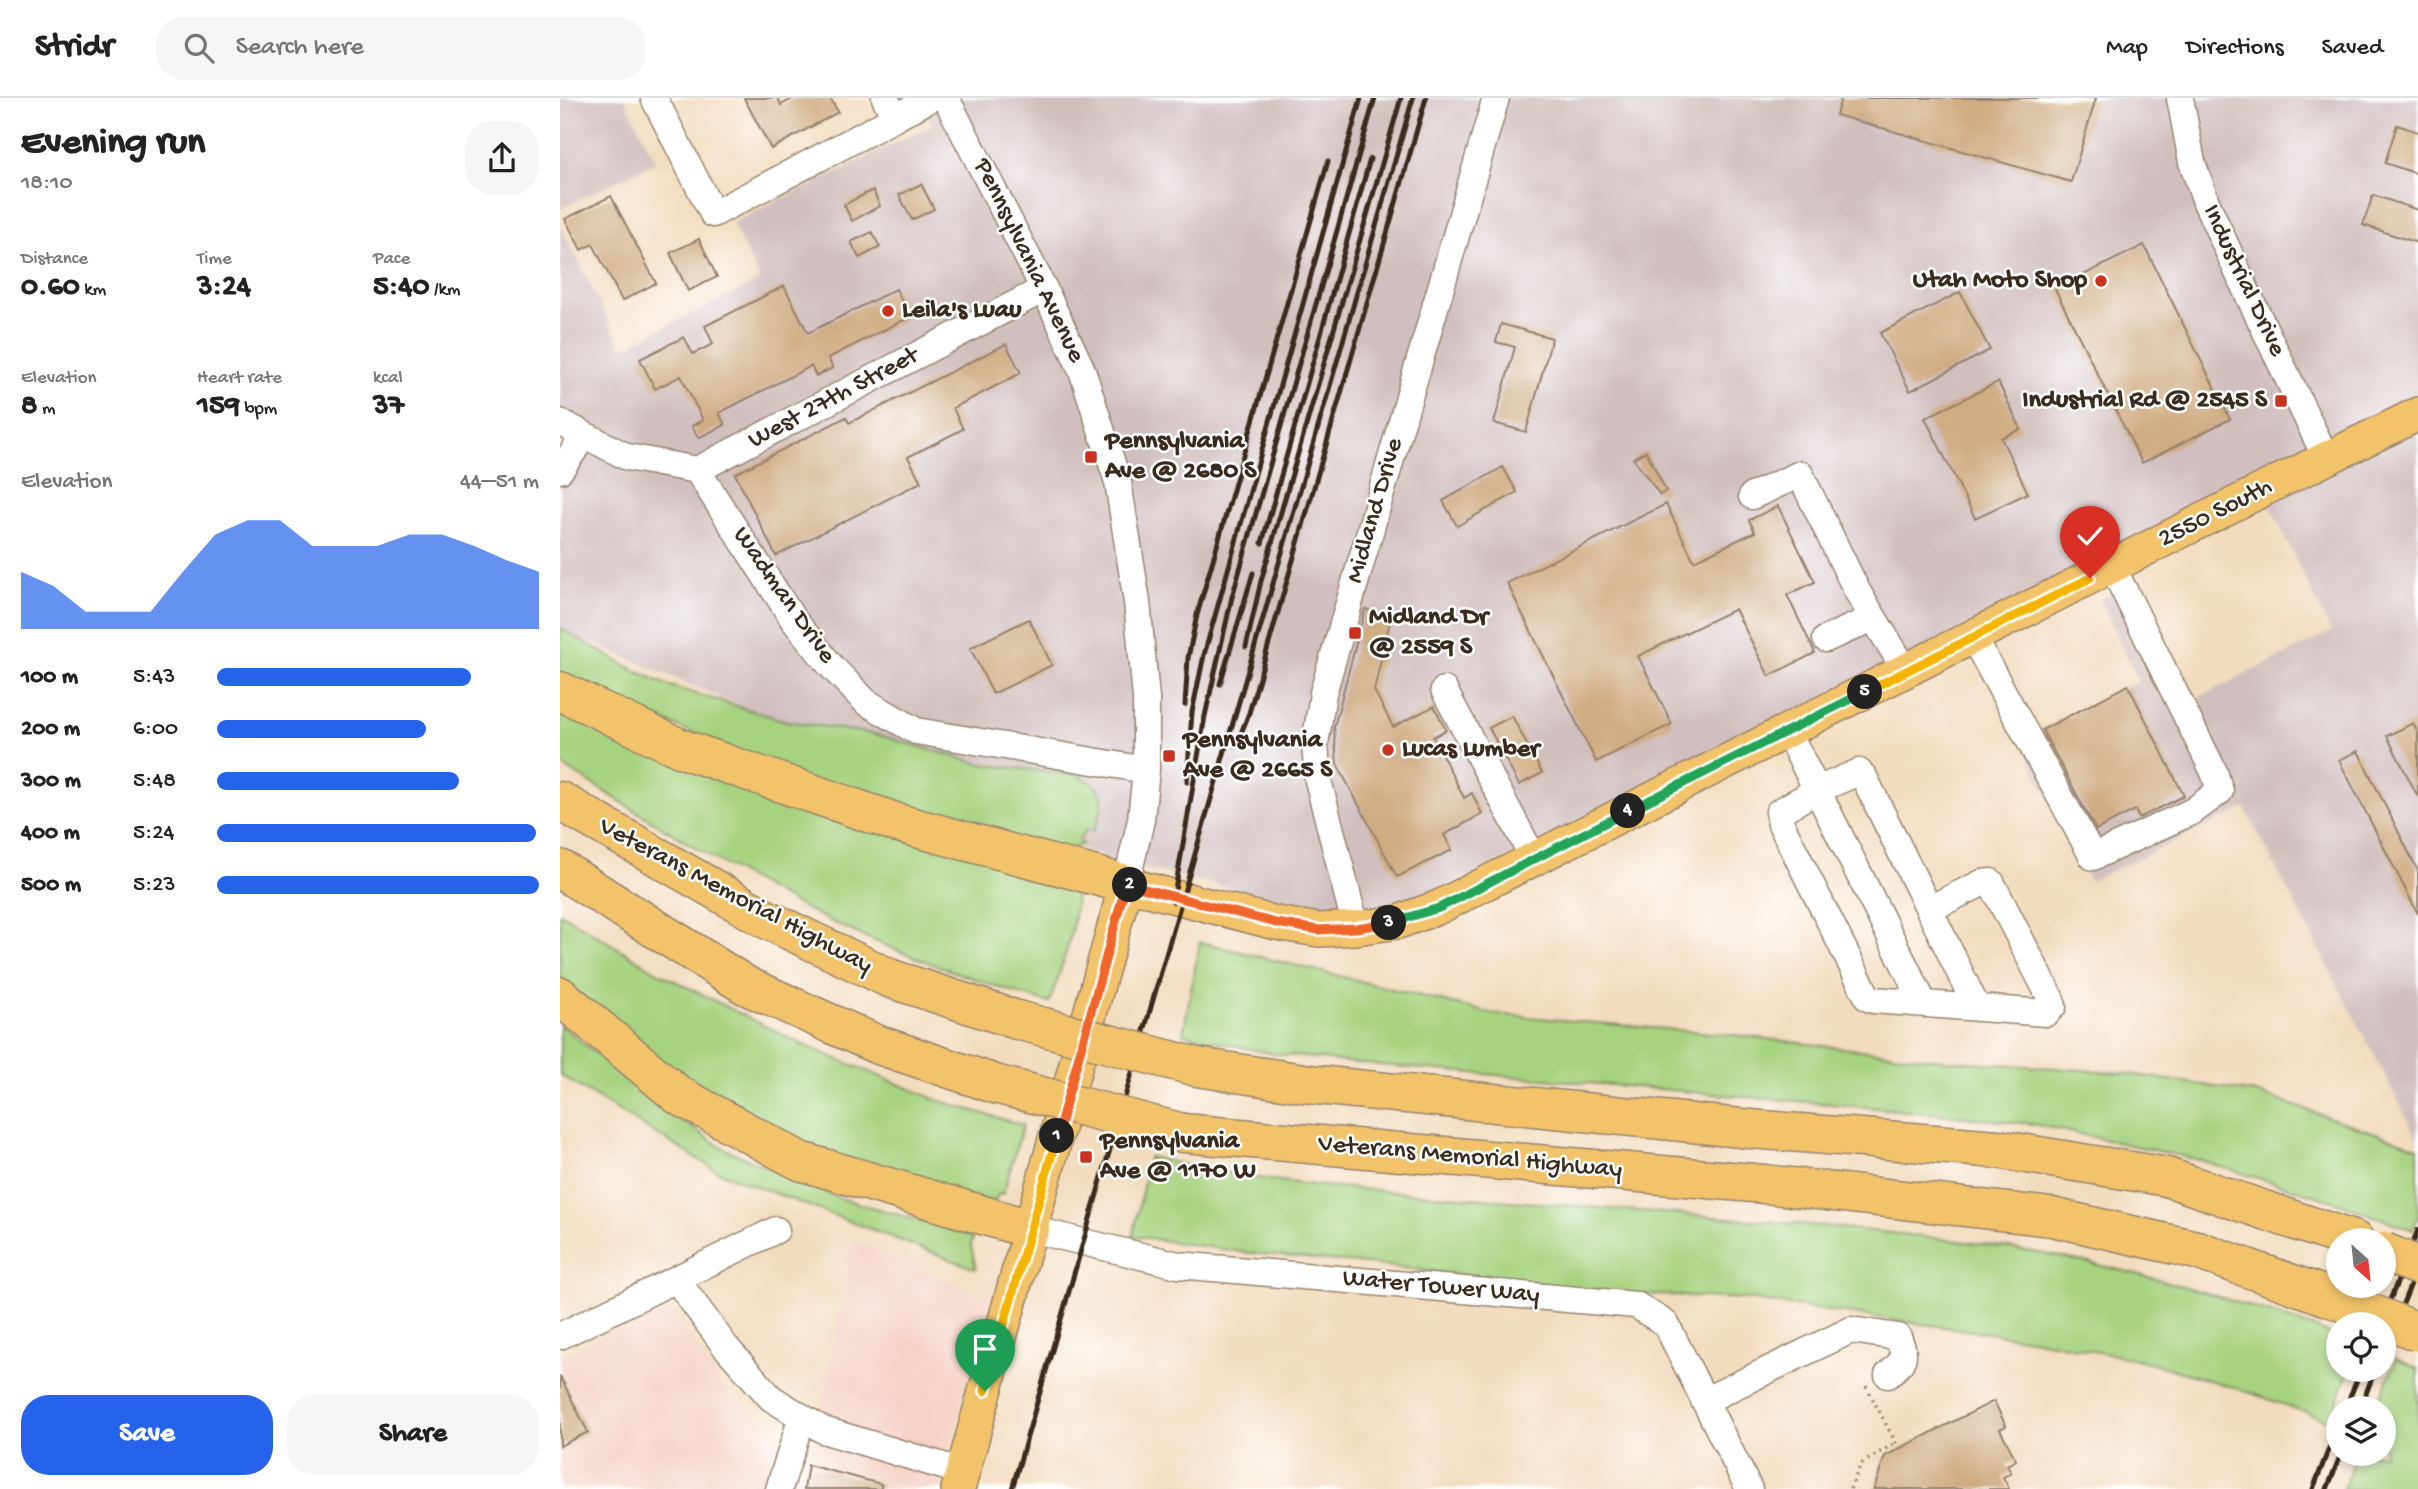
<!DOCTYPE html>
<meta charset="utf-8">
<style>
body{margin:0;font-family:"Gochi Hand",sans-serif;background:#f6f6f6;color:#222;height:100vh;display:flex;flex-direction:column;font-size:26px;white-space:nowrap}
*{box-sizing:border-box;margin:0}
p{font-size:23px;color:#767676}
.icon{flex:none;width:38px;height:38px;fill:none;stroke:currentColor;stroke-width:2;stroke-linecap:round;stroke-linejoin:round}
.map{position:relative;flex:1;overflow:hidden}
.details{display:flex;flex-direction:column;background:#fff;width:560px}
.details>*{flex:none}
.needle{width:46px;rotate:153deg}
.buttons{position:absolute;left:1766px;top:1130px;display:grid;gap:14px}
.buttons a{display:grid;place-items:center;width:70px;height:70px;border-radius:50%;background:#fff;box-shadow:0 4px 10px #0003;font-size:35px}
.pin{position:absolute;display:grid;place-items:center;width:60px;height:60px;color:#fff;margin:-72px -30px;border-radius:50% 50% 50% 0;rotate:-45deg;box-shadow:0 0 7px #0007}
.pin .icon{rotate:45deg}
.km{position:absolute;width:35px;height:35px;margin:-18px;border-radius:50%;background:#222;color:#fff;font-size:19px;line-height:35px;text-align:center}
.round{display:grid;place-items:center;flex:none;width:74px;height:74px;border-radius:28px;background:#f6f6f6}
.overview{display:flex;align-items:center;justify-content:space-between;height:119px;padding:0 21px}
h1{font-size:38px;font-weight:700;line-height:52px}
.figures{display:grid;grid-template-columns:repeat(3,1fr);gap:10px;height:119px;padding:7px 21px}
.figures div{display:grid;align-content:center}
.figures b{font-size:30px;font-weight:700}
.figures small{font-size:19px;font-weight:400}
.figures p{font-size:19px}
.chart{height:196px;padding:14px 21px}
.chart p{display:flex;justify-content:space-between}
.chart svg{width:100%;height:126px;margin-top:7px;fill:#2563eb;opacity:.7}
.button{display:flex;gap:14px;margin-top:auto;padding:14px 21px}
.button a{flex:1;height:80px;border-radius:28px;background:#2563eb;color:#fff;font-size:28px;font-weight:700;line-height:80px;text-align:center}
.button a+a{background:#f6f6f6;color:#222}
ul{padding:0 21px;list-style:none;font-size:23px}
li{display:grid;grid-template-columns:112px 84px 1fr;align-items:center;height:52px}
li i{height:18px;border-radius:9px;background:#2563eb}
header{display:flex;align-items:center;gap:42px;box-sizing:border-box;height:98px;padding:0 35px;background:#fff;border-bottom:2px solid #e0e0e0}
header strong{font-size:33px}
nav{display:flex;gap:38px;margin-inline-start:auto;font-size:24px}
.search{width:490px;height:63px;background:#f6f6f6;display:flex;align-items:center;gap:18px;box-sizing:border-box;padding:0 24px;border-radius:28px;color:#767676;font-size:26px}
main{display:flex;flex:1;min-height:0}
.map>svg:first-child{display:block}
</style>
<header>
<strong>Stridr</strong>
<div class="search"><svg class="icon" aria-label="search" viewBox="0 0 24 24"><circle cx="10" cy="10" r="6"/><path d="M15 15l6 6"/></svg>Search here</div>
<nav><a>Map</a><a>Directions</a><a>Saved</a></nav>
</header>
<main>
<section class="details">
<div class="overview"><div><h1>Evening run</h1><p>18:10</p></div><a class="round"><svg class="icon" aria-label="share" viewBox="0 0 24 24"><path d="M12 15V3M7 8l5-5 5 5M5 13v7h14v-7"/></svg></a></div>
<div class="figures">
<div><p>Distance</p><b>0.60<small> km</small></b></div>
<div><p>Time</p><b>3:24</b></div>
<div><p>Pace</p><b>5:40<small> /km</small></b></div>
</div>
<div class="figures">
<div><p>Elevation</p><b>8<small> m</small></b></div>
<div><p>Heart rate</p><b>159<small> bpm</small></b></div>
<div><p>kcal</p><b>37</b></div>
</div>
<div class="chart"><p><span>Elevation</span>44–51 m</p>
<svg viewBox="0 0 160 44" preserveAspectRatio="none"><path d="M0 44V24L10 29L20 38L30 38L40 38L50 24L60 11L70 6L80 6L90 15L100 15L110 15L120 11L130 11L140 15L150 20L160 24V44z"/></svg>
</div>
<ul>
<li><b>100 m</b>5:43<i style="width:79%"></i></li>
<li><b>200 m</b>6:00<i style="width:65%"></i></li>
<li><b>300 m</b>5:48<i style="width:75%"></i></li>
<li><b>400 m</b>5:24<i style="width:99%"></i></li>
<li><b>500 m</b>5:23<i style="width:100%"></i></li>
</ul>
<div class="button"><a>Save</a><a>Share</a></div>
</section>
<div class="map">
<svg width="1858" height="1391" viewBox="0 0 1858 1391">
<rect width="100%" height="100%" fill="#fff"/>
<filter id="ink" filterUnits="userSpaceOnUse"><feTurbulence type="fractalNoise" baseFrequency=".0143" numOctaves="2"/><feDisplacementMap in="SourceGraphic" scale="14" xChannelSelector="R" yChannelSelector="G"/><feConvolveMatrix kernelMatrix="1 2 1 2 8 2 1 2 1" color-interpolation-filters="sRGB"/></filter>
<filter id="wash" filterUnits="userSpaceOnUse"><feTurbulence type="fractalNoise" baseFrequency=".00686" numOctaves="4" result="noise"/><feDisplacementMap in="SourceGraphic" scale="28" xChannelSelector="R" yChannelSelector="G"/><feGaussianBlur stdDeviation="1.57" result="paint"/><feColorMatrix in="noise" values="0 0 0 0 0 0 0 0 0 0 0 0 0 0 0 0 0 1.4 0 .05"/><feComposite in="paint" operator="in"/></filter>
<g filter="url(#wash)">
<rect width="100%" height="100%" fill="#f3dcbd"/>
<path fill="#f6d1c5" d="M293,1142L431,1201L378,1391H0V1259L105,1206L168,1295L209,1327L254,1347Z"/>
<path fill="#d1bfbf" d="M0,0H64L96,64L0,111Z
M359,0H1858V1041L1685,710L1530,783L1460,642L1578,583L1540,501L1569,486L1629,604L1771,534L1699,385L870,798L771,813L552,763L300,659L0,531V126L62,250L200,182L172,125L372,27Z"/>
<path fill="#a7d380" stroke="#717e4f" stroke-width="2" d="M0,530L70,570L107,587L226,623L315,636L421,666L517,677C548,690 547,705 533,733L527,731L519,742L522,746L503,754L264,690L0,579Z
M0,603L516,792C516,830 502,869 489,905C410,881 330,853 256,816C168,772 84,718 0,666Z
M0,815L101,876L243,947L380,1003L463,1027L443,1096H438L435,1104L301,1075L152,1004L0,882Z
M640,844L934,916L1174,937L1384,962L1563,975L1696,995L1858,1049V1119L1853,1132L1773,1103L1639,1062L1473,1026L1317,1010L796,965L709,955L623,936Z
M0,926L94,1003L161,1049L239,1084L283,1101L405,1136L413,1141L411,1147L416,1171L159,1074L0,977Z
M589,1059C614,1064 640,1071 666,1075C748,1089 831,1093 913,1100C1080,1114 1248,1123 1414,1145C1539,1161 1660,1196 1778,1238V1272H1789L1770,1323L1680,1291L1580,1262L1471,1241L1185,1201L1062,1195L957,1184L828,1168L689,1155L573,1138Z
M1836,1261L1858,1271V1391H1783L1797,1356H1824V1311H1816Z"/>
<g id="blocks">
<path fill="#d0ac82" d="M184,0H218L221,7L234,0H270L278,14L211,51Z
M1281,0H1536L1511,84L1276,17Z
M1837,27L1858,34V76L1825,65Z
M361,86L374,111L352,122L339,97Z
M313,92L320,108L292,123L284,107Z
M1813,97L1858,112V145L1803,127Z
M51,98L96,185L62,203L33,146L21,152L5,121Z
M312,134L320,149L299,160L291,144Z
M139,141L157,179L128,193L110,155Z
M1584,147L1670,321L1582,365L1495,191Z
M224,188L248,235L336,191L350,219L268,260L273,270L256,278L251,268L159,315L165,327L138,340L132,328L143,322L121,278L95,291L80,261L124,239L133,256L153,246L145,228Z
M1400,194L1430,252L1350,293L1320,235Z
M941,226L992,240L966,334L934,325L955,249L936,244Z
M446,246L461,275L393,310L403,331L348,359L361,384L216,458L175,376L286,319L289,325Z
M1438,284L1461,331L1441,340L1468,395L1415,420L1365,320Z
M1086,353L1106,393L1100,397L1073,360Z
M943,369L957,394L897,428L883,403Z
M1106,406L1134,463L1195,434L1189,422L1218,408L1255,484L1227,497L1255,555L1209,578L1175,511L1078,558L1112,626L1036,664L947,485Z
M805,511L831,519L814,592L833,629L874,608L886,632L873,639L904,700L912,695L922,716L884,737L892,752L837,779L777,666L774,629Z
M469,521L492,567L433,596L410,550Z
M1568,587L1624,698L1579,720L1575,712L1536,732L1482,632Z
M952,618L982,675L959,687L929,630Z
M1853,625L1858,635V699L1827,638Z
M1798,653L1858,773V816L1779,662Z
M0,1278L28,1334L0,1348Z
M1434,1303L1446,1328L1440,1331L1456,1362L1447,1367L1451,1375L1443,1379L1449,1391H1314L1325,1358Z
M248,1367L321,1386V1391H244Z"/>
</g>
</g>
<g filter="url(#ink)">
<use href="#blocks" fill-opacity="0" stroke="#97836e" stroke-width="2"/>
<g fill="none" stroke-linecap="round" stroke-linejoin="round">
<g stroke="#97836e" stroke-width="29">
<path id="minor" d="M94,0L153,116L335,20
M325,0L335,20L371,0
M386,0L484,191L522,272L558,384L577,504L586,600V672L581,722L566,786
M1620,0L1632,64L1646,104L1685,190L1766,360
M0,324L67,359L137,372L233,521L270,567L306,604L356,633L586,672
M0,372L25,337
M137,372L484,191
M1192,398L1240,376L1297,493L1346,573
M1413,539L1533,759L1633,713L1660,693L1654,674L1552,468
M1266,541L1313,520
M884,592L974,761
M1227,633L1257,692L1219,714L1221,726L1308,900L1313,902L1486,915L1493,908L1490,899L1431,784L1422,785L1369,811L1304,679L1299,674L1257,692L1364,906
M1369,811L1417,910
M796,830L758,682L755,646L763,595L936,0
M470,1131L618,1167L1076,1207L1106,1226L1189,1391
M116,1181L165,1248L211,1300L263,1332L403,1374
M0,1238L216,1132
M1144,1303L1291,1232L1338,1239C1347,1260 1344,1263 1328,1277
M219,1391L242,1319"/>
</g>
<g stroke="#97836e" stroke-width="36">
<path id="major" d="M398,1391L566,786L716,825L759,832L796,830L838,824L879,809L1716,385L1858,316"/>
</g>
<g stroke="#97836e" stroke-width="41">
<path id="highway" d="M0,593L120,650L338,725L566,786
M0,703L206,821L329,880L457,922
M0,771L187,888L316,946L435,986
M0,898L118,997L240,1063L470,1131
M637,969L757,987L1191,1031L1437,1051L1607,1079L1795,1143
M623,1035L1205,1086L1492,1119L1637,1152L1780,1203"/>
</g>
<path stroke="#97836e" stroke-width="3.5" stroke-dasharray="2 5" stroke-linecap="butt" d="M1306,1288L1339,1351
M1290,1391L1301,1366L1335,1345"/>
<use href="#minor" stroke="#fff" stroke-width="26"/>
<use href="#major" stroke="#f2c36a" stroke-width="33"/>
<use href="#highway" stroke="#f2c36a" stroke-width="38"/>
<path stroke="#3b2a1e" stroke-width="5" d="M702,445L810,61
M686,549L701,483L841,0
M660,586L693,475
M625,607L628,560L637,517L768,63
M676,648L689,615L866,0
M627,684L632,614L644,557L801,0
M613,804L645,618L672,499L815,0
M1820,1227L1858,1132
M1824,1253L1858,1168
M1785,1311L1801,1272
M1800,1311L1815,1272
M452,1391L853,0
M1753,1391L1778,1328
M1767,1391L1781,1356"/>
<g stroke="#97836e" stroke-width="41" stroke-linecap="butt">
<path id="highway-bridge" d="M457,922L637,969
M435,986L623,1035
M1824,1154L1858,1168
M1780,1203L1858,1234"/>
</g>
<use href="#highway-bridge" stroke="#f2c36a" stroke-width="38"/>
</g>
</g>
<g fill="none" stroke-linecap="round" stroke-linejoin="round" filter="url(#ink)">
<g stroke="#fff" stroke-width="14">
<path id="split-1" d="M425,1293L497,1038"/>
</g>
<g stroke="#fff" stroke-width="14">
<path id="split-2" d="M497,1038L566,786L570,787"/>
</g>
<g stroke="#fff" stroke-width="14">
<path id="split-3" d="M570,787L716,825L759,832L796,830L829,825"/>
</g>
<g stroke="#fff" stroke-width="14">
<path id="split-4" d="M829,825L879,810L1068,713"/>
</g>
<g stroke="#fff" stroke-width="14">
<path id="split-5" d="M1068,713L1305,594"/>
</g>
<g stroke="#fff" stroke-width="14">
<path id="split-6" d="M1305,594L1530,480"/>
</g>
<use href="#split-1" stroke="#f5b400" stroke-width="9"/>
<use href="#split-2" stroke="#f0652b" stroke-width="9"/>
<use href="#split-3" stroke="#f0652b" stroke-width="9"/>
<use href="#split-4" stroke="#22a559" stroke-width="9"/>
<use href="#split-5" stroke="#22a559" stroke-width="9"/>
<use href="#split-6" stroke="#f5b400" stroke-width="9"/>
</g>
<g fill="#c8321e" stroke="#fff" stroke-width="2.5">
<circle cx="1541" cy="183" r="7"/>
<circle cx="328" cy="213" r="7"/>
<rect x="1714" y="296" width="14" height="14" rx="3.5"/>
<rect x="524" y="352" width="14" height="14" rx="3.5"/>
<rect x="788" y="528" width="14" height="14" rx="3.5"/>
<circle cx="828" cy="652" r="7"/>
<rect x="602" y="651" width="14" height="14" rx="3.5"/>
<rect x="519" y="1052" width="14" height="14" rx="3.5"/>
</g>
<g text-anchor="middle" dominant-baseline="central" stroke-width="5" stroke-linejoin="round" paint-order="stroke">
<g font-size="26" fill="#3b2a1e" stroke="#fff">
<text transform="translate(468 163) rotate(64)">Pennsylvania Avenue</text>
<text transform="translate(1683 183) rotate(65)">Industrial Drive</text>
<text transform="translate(274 301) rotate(-28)">West 27th Street</text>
<text transform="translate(816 413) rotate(-74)">Midland Drive</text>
<text transform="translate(1656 416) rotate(-27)">2550 South</text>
<text transform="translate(223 498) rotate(55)">Wadman Drive</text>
<text transform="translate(175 799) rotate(28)">Veterans Memorial Highway</text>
<text transform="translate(910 1060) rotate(5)">Veterans Memorial Highway</text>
<text transform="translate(881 1190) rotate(5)">Water Tower Way</text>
</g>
<g font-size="26" font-weight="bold" fill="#3b2a1e" stroke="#fff" text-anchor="start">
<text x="1527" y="183" text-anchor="end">Utah Moto Shop</text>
<text x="342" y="213">Leila's Luau</text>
<text x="1707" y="303" text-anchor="end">Industrial Rd @ 2545 S</text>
<text x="545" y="344">Pennsylvania<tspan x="545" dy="30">Ave @ 2680 S</tspan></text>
<text x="809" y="520">Midland Dr<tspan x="809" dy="30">@ 2559 S</tspan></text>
<text x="623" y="643">Pennsylvania<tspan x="623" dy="30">Ave @ 2665 S</tspan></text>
<text x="842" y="652">Lucas Lumber</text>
<text x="540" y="1044">Pennsylvania<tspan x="540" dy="30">Ave @ 1170 W</tspan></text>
</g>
</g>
</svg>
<div class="buttons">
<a><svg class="needle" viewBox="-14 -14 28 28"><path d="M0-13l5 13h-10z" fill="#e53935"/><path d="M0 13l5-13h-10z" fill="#767676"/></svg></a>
<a><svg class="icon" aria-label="locate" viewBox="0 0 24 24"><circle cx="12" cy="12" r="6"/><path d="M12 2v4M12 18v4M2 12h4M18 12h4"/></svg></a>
<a><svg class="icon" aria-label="layers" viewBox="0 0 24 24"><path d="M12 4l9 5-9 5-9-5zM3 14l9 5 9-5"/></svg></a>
</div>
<div class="pin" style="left:425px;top:1293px;background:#1e9e55"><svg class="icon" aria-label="arrive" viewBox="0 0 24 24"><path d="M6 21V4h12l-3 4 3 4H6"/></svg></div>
<div class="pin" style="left:1530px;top:480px;background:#d93025"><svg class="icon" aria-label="check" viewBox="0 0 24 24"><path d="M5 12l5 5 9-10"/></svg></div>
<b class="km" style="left:497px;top:1038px">1</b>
<b class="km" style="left:570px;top:787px">2</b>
<b class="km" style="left:829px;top:825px">3</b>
<b class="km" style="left:1068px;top:713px">4</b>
<b class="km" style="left:1305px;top:594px">5</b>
</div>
</main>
